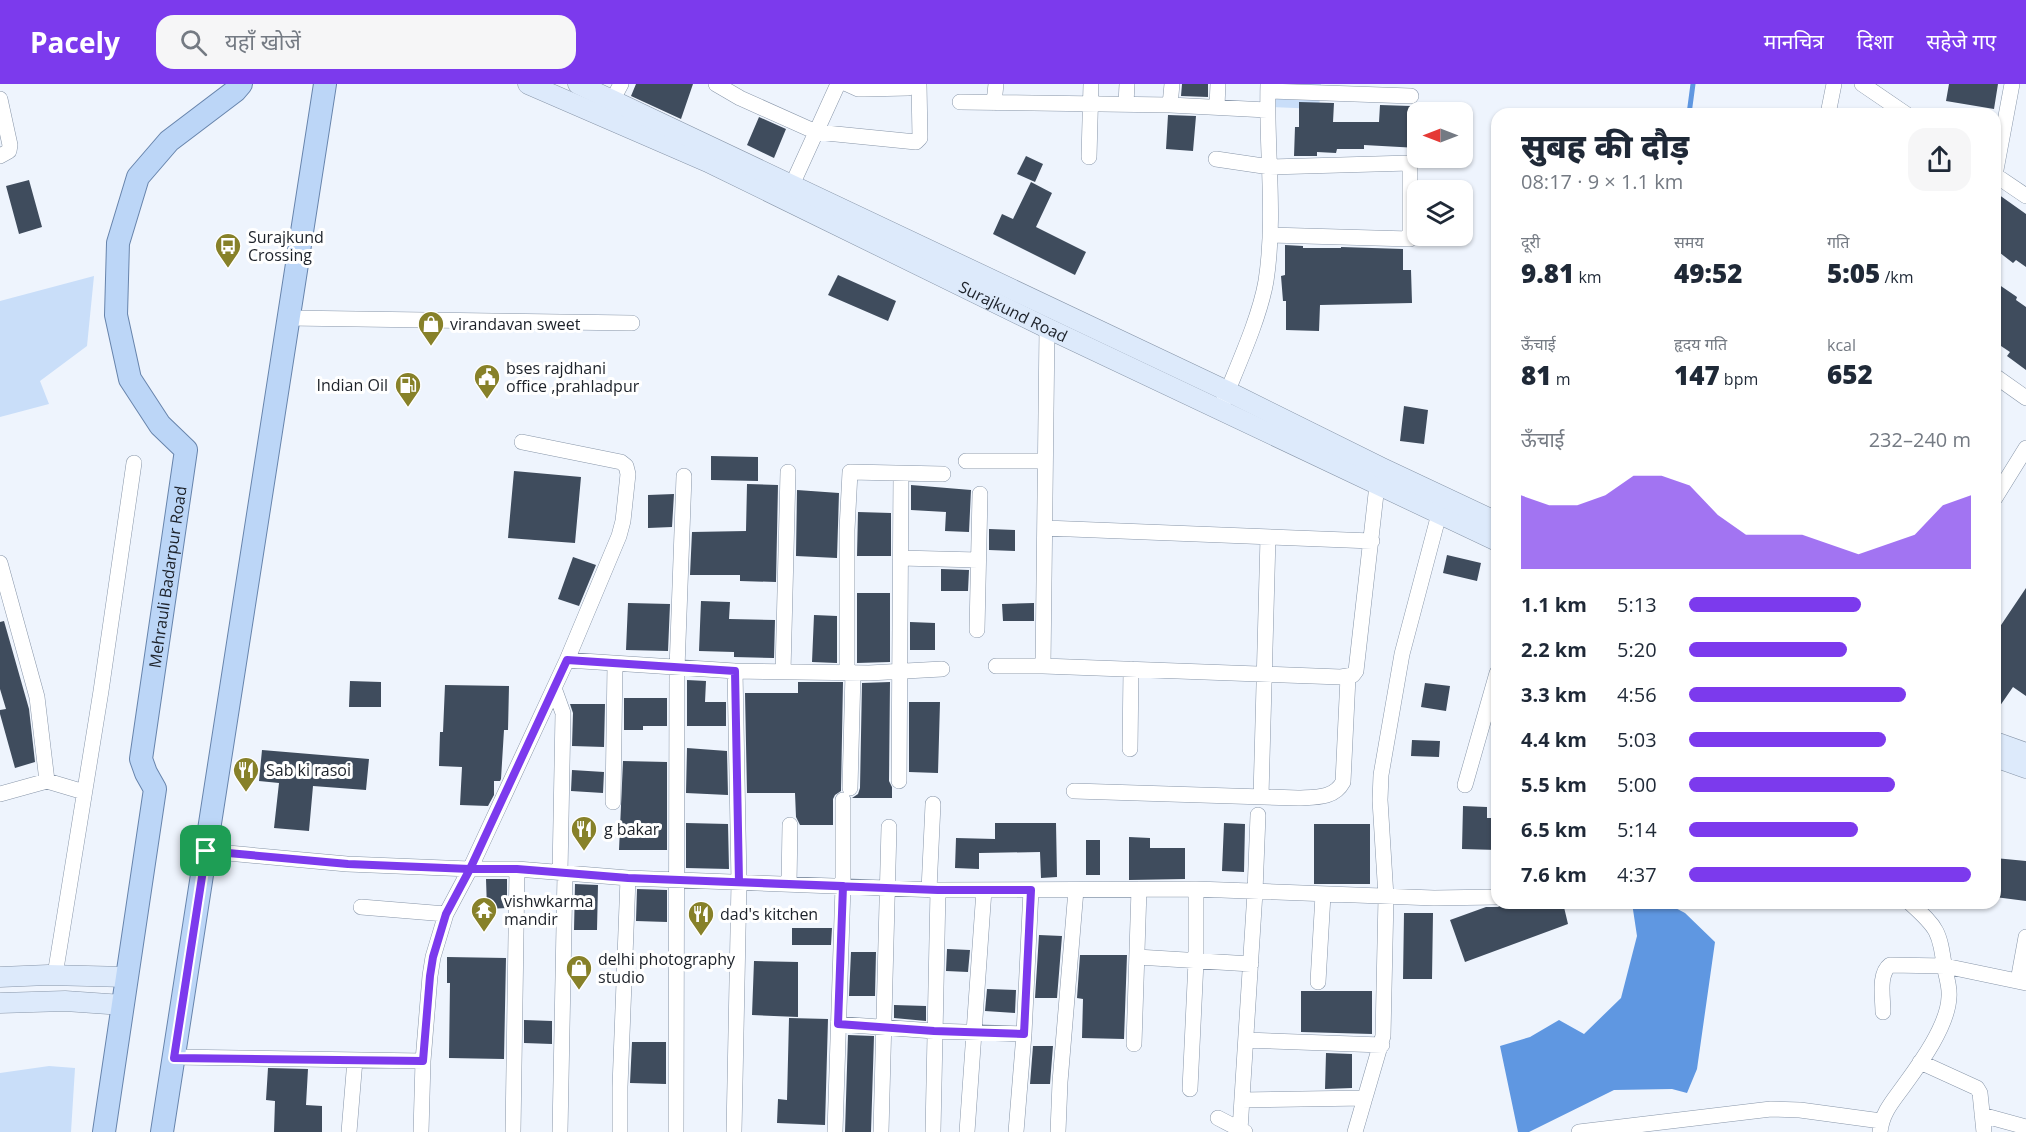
<!DOCTYPE html>
<html lang="hi">
<meta charset="utf-8">
<style>
body{margin:0;font-family:"Open Sans","Noto Sans Devanagari",sans-serif;background:#f6f6f7;color:#1f2937;height:100vh;display:flex;flex-direction:column;font-size:22px;white-space:nowrap}
*{box-sizing:border-box;margin:0}
p{font-size:20px;color:#747a83}
.icon{flex:none;width:33px;height:33px;fill:none;stroke:currentColor;stroke-width:2;stroke-linecap:round;stroke-linejoin:round}
.map{position:relative;flex:1;overflow:hidden}
.side{position:absolute;left:1491px;top:24px;width:510px;height:801px;display:flex;flex-direction:column;background:#fff;border-radius:18px;box-shadow:0 2px 4px #0004}
.side>*{flex:none}
.needle{width:39px;rotate:270deg}
.fabs{position:absolute;left:1407px;top:18px;display:grid;gap:12px}
.fabs a{display:grid;place-items:center;width:66px;height:66px;border-radius:12px;background:#fff;box-shadow:0 2px 4px #0004;font-size:30px}
.pin{position:absolute;display:grid;place-items:center;width:51px;height:51px;color:#fff;margin:-26px;border-radius:12px;box-shadow:0 3px 9px #0006}
.round{display:grid;place-items:center;flex:none;width:63px;height:63px;border-radius:18px;background:#f6f6f7}
.overview{display:flex;align-items:center;justify-content:space-between;height:102px;padding:0 30px}
h1{font-size:33px;font-weight:800;line-height:45px}
.metrics{display:grid;grid-template-columns:repeat(3,1fr);gap:9px;height:102px;padding:6px 30px}
.metrics div{display:grid;align-content:center}
.metrics b{font-size:26px;font-weight:800}
.metrics small{font-size:16px;font-weight:400}
.metrics p{font-size:16px}
.chart{height:168px;padding:12px 30px}
.chart p{display:flex;justify-content:space-between}
.chart svg{width:100%;height:108px;margin-top:6px;fill:#7c3aed;opacity:.7}
ul{padding:0 30px;list-style:none;font-size:20px}
li{display:grid;grid-template-columns:96px 72px 1fr;align-items:center;height:45px}
li i{height:15px;border-radius:8px;background:#7c3aed}
header{display:flex;align-items:center;gap:36px;box-sizing:border-box;height:84px;padding:0 30px;background:#7c3aed;color:#fff}
header strong{font-size:28px}
nav{display:flex;gap:33px;margin-inline-start:auto;font-size:21px}
.search{width:420px;height:54px;background:#f6f6f7;display:flex;align-items:center;gap:15px;box-sizing:border-box;padding:0 21px;border-radius:18px;color:#747a83;font-size:22px}
.map>svg:first-child{display:block}
</style>
<header>
<strong>Pacely</strong>
<div class="search"><svg class="icon" aria-label="search" viewBox="0 0 24 24"><circle cx="10" cy="10" r="6"/><path d="M15 15l6 6"/></svg>यहाँ खोजें</div>
<nav><a>मानचित्र</a><a>दिशा</a><a>सहेजे गए</a></nav>
</header>
<div class="map">
<svg width="2026" height="1048" viewBox="0 0 2026 1048">
<rect width="100%" height="100%" fill="#eef4fd"/>
<path fill="#c9def9" d="M1273,0H1321L1319,25L1271,23Z
M94,192L87,262L40,297L49,320L0,333V217Z
M49,982L75,984L71,1048H0V989Z"/>
<path fill="#5f97e1" d="M1632,819H1666L1685,829L1715,858L1697,985L1687,1009L1672,1005L1614,1006L1529,1048H1518L1500,962L1530,953L1559,936L1584,950L1621,914L1637,852Z"/>
<g fill="none" stroke-linecap="round" stroke-linejoin="round">
<path stroke="#5f97e1" stroke-width="5" d="M1689,30L1693,0"/>
</g>
<path fill="#3f4c5d" d="M636,0H693L681,35L631,12Z
M1182,0H1208V13L1181,12Z
M1949,0H1998L1994,25L1946,17Z
M1299,18L1334,19L1333,38H1379L1380,21L1411,22L1418,19V64L1364,61V65H1337L1336,69L1317,68V72H1294L1295,43H1299Z
M1168,31L1196,32L1193,67L1166,65Z
M759,33L786,45L774,74L747,61Z
M1026,72L1043,80L1035,98L1017,90Z
M29,96L42,143L19,150L6,102Z
M1031,98L1052,109L1036,143L1086,168L1075,191L993,150L1002,130L1013,135Z
M1995,108L2026,130V183L2016,176L2013,179L1995,165Z
M1285,161L1303,162V164H1341V163L1403,165V186H1411L1412,219L1320,221L1319,247L1286,246V217H1283L1281,192L1285,191Z
M838,191L896,217L888,237L828,211Z
M1995,198L2017,213L2016,216L2026,223V286L2007,272L2010,268L1995,258Z
M1404,322L1428,326L1424,360L1400,357Z
M711,372L758,373V397L711,396Z
M514,387L581,393L575,459L508,454Z
M747,400L778,401L776,498L740,497V491H690L692,448L746,447Z
M911,401L971,406L969,448L945,447L946,428L911,426Z
M797,406L839,409L837,474L796,472Z
M674,410L672,443L648,444V411Z
M858,428L891,429V472H857Z
M989,445L1015,446V467L989,466Z
M1447,471L1481,479L1477,497L1443,489Z
M573,473L596,481L579,522L558,515Z
M941,485L969,486L968,507H941Z
M2026,504V612L2013,603L1995,629V550Z
M857,509H890V578L857,579Z
M701,517L730,518L729,535L775,536L774,574L734,573V568L699,567Z
M628,519L670,520L668,567L626,566Z
M1034,519V537H1003L1002,520Z
M814,531L837,532V579L812,578Z
M4,537L29,625L35,678L15,684L0,630V626L6,625L0,605V538Z
M910,538L935,539V566H910Z
M687,596L706,597L705,618H726V642H687Z
M350,597L381,598V623H349Z
M798,598H843L841,707L835,711L833,715V741H800L796,733L795,709H747L745,609H798Z
M890,598L889,697L892,703V714H852L858,710L860,704L862,599Z
M1425,599L1450,602L1446,627L1421,623Z
M445,601L509,602L508,646H504L501,695L500,697H494V711L488,722L460,721L462,683L439,682L440,648H443Z
M624,614H667V642H643V646H624Z
M909,618H940L938,689L909,688Z
M570,620H605L604,663L572,662L573,629Z
M1412,656L1440,657L1439,673L1411,672Z
M687,664L727,667L728,711L686,709Z
M262,666L369,675L366,706L313,702L309,747L274,744L279,699L259,697Z
M623,677L667,678V766H619Z
M572,686L604,688L603,709L571,707Z
M1463,722L1487,723V734H1497V766L1462,765Z
M686,739L728,740L729,785L686,784Z
M995,739H1056L1057,793L1041,794L1040,768L979,769V785L955,784L956,754L995,755Z
M1224,739L1245,740L1244,788L1222,787Z
M1314,740H1370V800H1314Z
M1129,753L1150,754V764H1185V795L1129,796Z
M1086,756H1100V791H1086Z
M1995,774L2026,777V817L1995,813Z
M486,795H507V824L487,825Z
M575,800L598,801L597,846H574Z
M637,805L667,806V838L636,837Z
M1504,819H1563L1568,840L1465,878L1450,836L1486,823H1498Z
M1404,829H1433L1432,895H1403Z
M792,844H832L831,861H792Z
M1039,851L1062,852L1057,914H1035Z
M947,865L970,866L968,888L946,887Z
M851,868H876L875,912H849Z
M1080,871H1127L1124,955L1082,954L1083,915L1077,914Z
M447,873L506,874L504,975L449,974L450,899H447Z
M754,877L798,878V933L752,931Z
M987,905L1016,906L1015,929L985,927Z
M1301,907H1372V950L1301,948Z
M894,921L926,922V937L894,934Z
M789,934L828,935L825,1041L777,1039L778,1015L787,1016Z
M524,936L552,937V960L524,959Z
M848,951L874,952L871,1048H845Z
M632,958H666V1000L630,999Z
M1033,962H1053L1050,1000H1030Z
M1326,969L1352,970V1004L1325,1005Z
M268,984L308,985L306,1021L322,1022V1048H274L275,1017L266,1016Z"/>
<g fill="none" stroke-linecap="round" stroke-linejoin="round">
<g stroke="#8896a9" stroke-width="16">
<path id="street" d="M716,0L740,14L816,48L916,58L920,54L919,0
M847,0L858,5H865L908,4L916,0
M1862,0L1906,30
M1268,7L1411,12
M0,15L10,61L9,67L0,72
M613,15L621,0
M960,18L1170,21L1267,26
M994,19L996,0
M1126,20L1127,0
M1170,21L1172,0
M1217,22L1218,0
M1828,30L1834,0
M1089,73L1091,0
M1216,75L1270,83L1410,79V155L1270,151
M1995,91L2012,0
M1995,91L2026,112
M792,101L838,0
M289,234L632,239
M1047,244L1043,582L1341,593L1353,591L1356,587L1377,401
M1995,292L2026,314
M1220,326C1235,287 1259,237 1266,197C1276,132 1266,65 1268,0
M966,377H1045
M1995,414L2026,364
M1045,444L1372,457
M900,474L978,476
M0,479L37,613L47,697L0,710
M977,546L980,410
M567,576L735,587L869,589L942,585
M996,582H1043
M783,588L788,388
M847,589V446L850,388L943,390
M554,604L563,629L560,789
M1130,665L1131,585
M47,697L84,708
M899,697L901,390
M1465,701L1497,589
M850,704L853,589
M1074,707L1298,714C1315,713 1334,715 1343,698L1348,593
M1261,712L1268,453
M613,718L615,580
M206,767L347,780L470,785H517L628,794L938,806L1196,805L1434,814L1497,813
M789,800L790,741
M929,806L933,720
M361,823L446,830
M1137,873L1251,880
M55,891L101,607L134,379
M2018,897L2026,853
M1318,898L1323,811
M1883,928C1883,914 1878,890 1890,881L1945,882L2026,899
M838,940L934,947L1024,950
M1246,956L1382,961
M1134,960L1139,805
M174,973L423,977
M1920,978L1977,1004L1980,1009L1984,1048
M1190,1005L1196,877V805
M1242,1016L1365,1014
M1982,1031L2026,1043
M1218,1034L1245,1048
M1240,1046L1255,808L1258,731
M349,1048L355,976
M421,1048L423,977L430,892L433,873L446,830L470,785L567,576L619,452L623,437L628,390L626,382L621,378L522,358
M513,1048L517,785
M560,1048L565,790
M620,1048V1003L628,794
M676,1048L677,585L684,392
M734,1048L739,798L735,587
M835,1048L843,802V716
M881,1048L889,743
M933,1048L938,806
M967,1048L984,806
M1016,1048L1024,950L1031,806
M1058,1048L1060,998L1076,806
M1355,1048L1383,952L1386,813L1380,716L1381,691L1402,570L1439,430
M1579,1048L1771,1025L1800,1026L1881,1037
M1880,1048C1882,1029 1892,1018 1903,1003C1919,981 1948,942 1949,913C1950,905 1947,894 1945,886C1939,847 1939,845 1910,819"/>
</g>
<g stroke="#8896a9" stroke-width="21">
<g id="secondary">
<path id="s1" d="M528,0L708,78L1047,244L1497,457"/>
<path d="M578,0L1227,307L1382,384L1497,438"/>
<path d="M1995,658L2026,669"/>
<path d="M1995,673L2026,684"/>
<path d="M0,893L48,891L127,893"/>
<path d="M0,919L65,917L123,921"/>
</g>
</g>
<g stroke="#6784ac" stroke-width="24">
<g id="primary">
<path id="s2" d="M104,1048L155,705L146,689L141,675L186,366L160,341L130,295L116,231L118,159L138,93L169,57L235,7L241,0"/>
<path d="M162,1048L325,0"/>
</g>
</g>
<use href="#street" stroke="#fff" stroke-width="15"/>
<use href="#secondary" stroke="#ddeafb" stroke-width="20"/>
<use href="#primary" stroke="#bcd6f7" stroke-width="22"/>
</g>
<g fill="none" stroke-linecap="round" stroke-linejoin="round">
<g stroke="#fff" stroke-width="12">
<path id="route" d="M206,767L348,780L470,785H517L628,794L938,806H1031L1024,950L934,947L838,940L843,802L739,798L735,587L567,576L470,785L446,830L433,873L430,892L423,977L174,974L206,767"/>
</g>
<use href="#route" stroke="#7c3aed" stroke-width="8"/>
</g>
<defs>
<g id="bus-pin" transform="scale(1.35)"><path d="M0 17L-7.5 6A9.5 9.5 0 1 1 7.5 6Z" fill="#878129" stroke="#fff"/><path d="M-5-6H5V4H4V6H2V4H-2V6H-4V4H-5ZM-3.5-4V0h7V-4ZM-3.5 1.2v1.5H-2V1.2ZM2 1.2v1.5H3.5V1.2Z" fill="#fff"/></g>
<g id="shop-pin" transform="scale(1.35)"><path d="M0 17L-7.5 6A9.5 9.5 0 1 1 7.5 6Z" fill="#878129" stroke="#fff"/><path d="M-5-2.5h2.3a2.7 3.5 0 0 1 5.4 0H5L5.5 6h-11ZM-1.5-2.5h3a1.5 2.3 0 0 0-3 0Z" fill="#fff"/></g>
<g id="civic-pin" transform="scale(1.35)"><path d="M0 17L-7.5 6A9.5 9.5 0 1 1 7.5 6Z" fill="#878129" stroke="#fff"/><path d="M-.6-6.5H3V-4.5H.6V-3L4-1V1h2V6H-6V1h2V-1L-.6-3ZM-1.2 2.5V6h2.4V2.5Z" fill="#fff"/></g>
<g id="fuel-pin" transform="scale(1.35)"><path d="M0 17L-7.5 6A9.5 9.5 0 1 1 7.5 6Z" fill="#878129" stroke="#fff"/><path d="M-5.5-6h7V0h2V4h1.3V-2.5L3-4.5l.8-.8L6-3V5H2.5V1h-1V6h-7ZM-4.2-4.7v3.2H.2V-4.7Z" fill="#fff"/></g>
<g id="restaurant-pin" transform="scale(1.35)"><path d="M0 17L-7.5 6A9.5 9.5 0 1 1 7.5 6Z" fill="#878129" stroke="#fff"/><path d="M-5-6h1v4h1v-4h1v4h1v-4h1v5L-1.5 .5V6h-2V.5L-5-1ZM5-6V6H3V1.5H1.5Q1.5-4 5-6Z" fill="#fff"/></g>
<g id="temple-pin" transform="scale(1.35)"><path d="M0 17L-7.5 6A9.5 9.5 0 1 1 7.5 6Z" fill="#878129" stroke="#fff"/><path d="M0-6L5-2H3V0L6.5 2.5H4V6H1.5V3h-3V6H-4V2.5H-6.5L-3 0V-2H-5Z" fill="#fff"/></g>
</defs>
<g fill-rule="evenodd">
<use href="#bus-pin" x="228" y="162"/>
<use href="#shop-pin" x="431" y="240"/>
<use href="#civic-pin" x="487" y="293"/>
<use href="#fuel-pin" x="408" y="301"/>
<use href="#restaurant-pin" x="246" y="686"/>
<use href="#restaurant-pin" x="584" y="745"/>
<use href="#temple-pin" x="484" y="826"/>
<use href="#restaurant-pin" x="701" y="830"/>
<use href="#shop-pin" x="579" y="884"/>
</g>
<g text-anchor="middle" dominant-baseline="central" stroke-width="6" stroke-linejoin="round" paint-order="stroke">
<g font-size="16" fill="#1c2129" stroke="#fff" text-anchor="start">
<text x="248" y="153">Surajkund<tspan x="248" dy="18">Crossing</tspan></text>
<text x="450" y="240">virandavan sweet</text>
<text x="506" y="284">bses rajdhani<tspan x="506" dy="18">office ,prahladpur</tspan></text>
<text x="388" y="301" text-anchor="end">Indian Oil</text>
<text x="266" y="686">Sab ki rasoi</text>
<text x="604" y="745">g bakar</text>
<text x="504" y="817">vishwkarma<tspan x="504" dy="18">mandir</tspan></text>
<text x="720" y="830">dad's kitchen</text>
<text x="598" y="875">delhi photography<tspan x="598" dy="18">studio</tspan></text>
</g>
<g font-size="16" fill="#1c2129" stroke="#fff">
<text stroke="none"><textPath href="#s1" startOffset="536">Surajkund Road</textPath></text>
<text stroke="none"><textPath href="#s2" startOffset="564">Mehrauli Badarpur Road</textPath></text>
</g>
</g>
</svg>
<div class="fabs">
<a><svg class="needle" viewBox="-14 -14 28 28"><path d="M0-13l5 13h-10z" fill="#e53935"/><path d="M0 13l5-13h-10z" fill="#747a83"/></svg></a>
<a><svg class="icon" aria-label="layers" viewBox="0 0 24 24"><path d="M12 4l9 5-9 5-9-5zM3 14l9 5 9-5"/></svg></a>
</div>
<div class="pin" style="left:206px;top:767px;background:#1e9e55"><svg class="icon" aria-label="arrive" viewBox="0 0 24 24"><path d="M6 21V4h12l-3 4 3 4H6"/></svg></div>
<section class="side">
<div class="overview"><div><h1>सुबह की दौड़</h1><p>08:17 · 9 × 1.1 km</p></div><a class="round"><svg class="icon" aria-label="share" viewBox="0 0 24 24"><path d="M12 15V3M7 8l5-5 5 5M5 13v7h14v-7"/></svg></a></div>
<div class="metrics">
<div><p>दूरी</p><b>9.81<small> km</small></b></div>
<div><p>समय</p><b>49:52</b></div>
<div><p>गति</p><b>5:05<small> /km</small></b></div>
</div>
<div class="metrics">
<div><p>ऊँचाई</p><b>81<small> m</small></b></div>
<div><p>हृदय गति</p><b>147<small> bpm</small></b></div>
<div><p>kcal</p><b>652</b></div>
</div>
<div class="chart"><p><span>ऊँचाई</span>232–240 m</p>
<svg viewBox="0 0 160 44" preserveAspectRatio="none"><path d="M0 44V14L10 18L20 18L30 14L40 6L50 6L60 10L70 22L80 30L90 30L100 30L110 34L120 38L130 34L140 30L150 18L160 14V44z"/></svg>
</div>
<ul>
<li><b>1.1 km</b>5:13<i style="width:61%"></i></li>
<li><b>2.2 km</b>5:20<i style="width:56%"></i></li>
<li><b>3.3 km</b>4:56<i style="width:77%"></i></li>
<li><b>4.4 km</b>5:03<i style="width:70%"></i></li>
<li><b>5.5 km</b>5:00<i style="width:73%"></i></li>
<li><b>6.5 km</b>5:14<i style="width:60%"></i></li>
<li><b>7.6 km</b>4:37<i style="width:100%"></i></li>
</ul>
</section>
</div>
